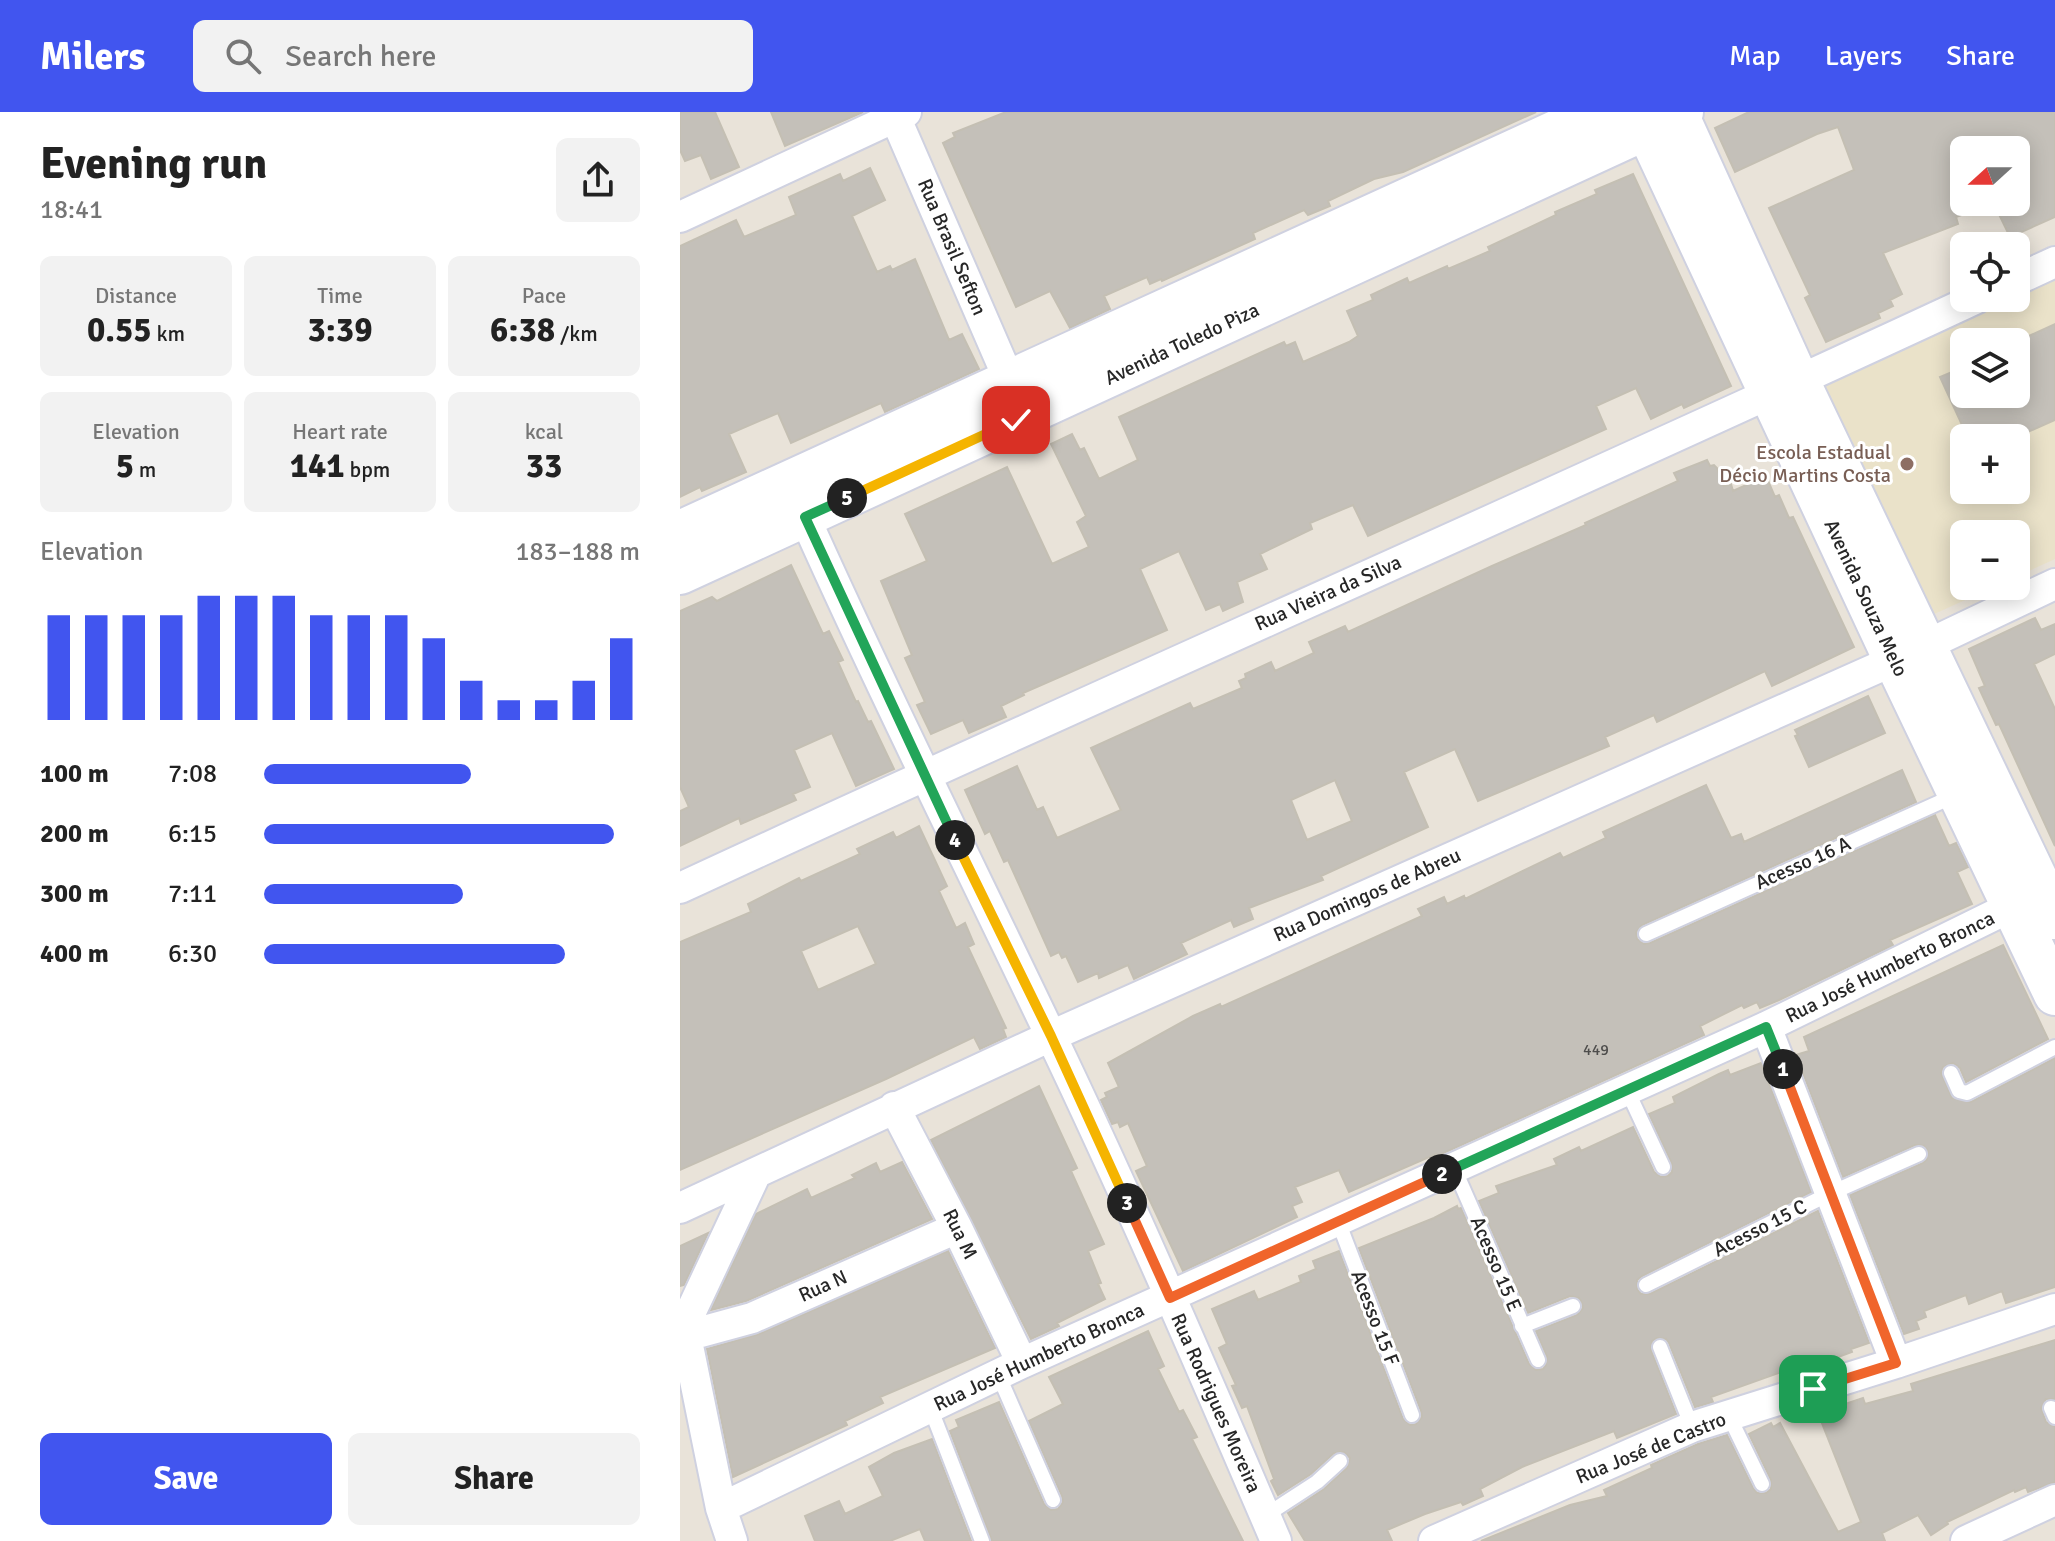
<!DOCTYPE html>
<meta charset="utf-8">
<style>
body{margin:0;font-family:Signika,sans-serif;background:#f2f2f2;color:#222;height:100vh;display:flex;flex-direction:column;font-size:30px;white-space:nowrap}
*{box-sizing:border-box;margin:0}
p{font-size:26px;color:#767676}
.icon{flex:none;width:44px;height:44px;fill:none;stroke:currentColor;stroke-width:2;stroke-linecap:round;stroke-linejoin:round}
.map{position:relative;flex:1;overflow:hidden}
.sheet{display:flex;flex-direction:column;background:#fff;width:680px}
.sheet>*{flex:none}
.needle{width:52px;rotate:249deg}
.controls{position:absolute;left:1270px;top:24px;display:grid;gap:16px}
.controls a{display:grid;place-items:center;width:80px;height:80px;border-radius:12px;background:#fff;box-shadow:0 4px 20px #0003;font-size:40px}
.pin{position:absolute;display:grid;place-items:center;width:68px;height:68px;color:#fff;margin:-34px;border-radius:16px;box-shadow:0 4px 12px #0006}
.km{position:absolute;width:40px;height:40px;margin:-20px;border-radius:50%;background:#222;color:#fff;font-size:22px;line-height:40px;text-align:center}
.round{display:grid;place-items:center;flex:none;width:84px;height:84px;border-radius:12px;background:#f2f2f2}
.head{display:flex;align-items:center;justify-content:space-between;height:136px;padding:0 40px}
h1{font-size:44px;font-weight:800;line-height:60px}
.figures{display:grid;grid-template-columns:repeat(3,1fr);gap:12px;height:136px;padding:8px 40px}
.figures div{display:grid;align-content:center;border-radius:12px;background:#f2f2f2;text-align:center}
.figures b{font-size:34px;font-weight:800}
.figures small{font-size:22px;font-weight:400}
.figures p{font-size:22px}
.chart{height:224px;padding:16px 40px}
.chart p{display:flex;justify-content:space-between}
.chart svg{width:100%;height:144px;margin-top:8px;stroke:#4155ef;stroke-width:6}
.button{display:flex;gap:16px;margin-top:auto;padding:16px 40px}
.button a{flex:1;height:92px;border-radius:12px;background:#4155ef;color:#fff;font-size:32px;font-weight:800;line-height:92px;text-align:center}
.button a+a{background:#f2f2f2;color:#222}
ul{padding:0 40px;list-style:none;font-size:26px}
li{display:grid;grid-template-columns:128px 96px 1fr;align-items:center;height:60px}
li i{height:20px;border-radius:10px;background:#4155ef}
header{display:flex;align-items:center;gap:48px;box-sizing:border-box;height:112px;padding:0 40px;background:#4155ef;color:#fff}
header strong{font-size:38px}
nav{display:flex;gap:44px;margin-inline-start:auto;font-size:28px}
.search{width:560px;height:72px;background:#f2f2f2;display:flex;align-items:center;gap:20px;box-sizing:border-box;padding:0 28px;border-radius:12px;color:#767676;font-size:30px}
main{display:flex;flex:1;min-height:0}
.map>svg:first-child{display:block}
</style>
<header>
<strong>Milers</strong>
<div class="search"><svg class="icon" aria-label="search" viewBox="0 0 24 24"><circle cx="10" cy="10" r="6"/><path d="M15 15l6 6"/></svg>Search here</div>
<nav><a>Map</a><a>Layers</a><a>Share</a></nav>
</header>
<main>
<section class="sheet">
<div class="head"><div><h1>Evening run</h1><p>18:41</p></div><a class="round"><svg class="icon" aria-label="share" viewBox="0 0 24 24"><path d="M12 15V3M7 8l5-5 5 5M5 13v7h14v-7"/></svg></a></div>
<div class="figures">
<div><p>Distance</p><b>0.55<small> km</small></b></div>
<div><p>Time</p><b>3:39</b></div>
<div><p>Pace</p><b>6:38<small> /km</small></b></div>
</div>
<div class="figures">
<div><p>Elevation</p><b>5<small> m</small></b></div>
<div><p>Heart rate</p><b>141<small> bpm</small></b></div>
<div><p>kcal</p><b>33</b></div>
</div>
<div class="chart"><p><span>Elevation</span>183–188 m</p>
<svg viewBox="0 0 160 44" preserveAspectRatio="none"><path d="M5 44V12M15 44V12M25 44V12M35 44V12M45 44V6M55 44V6M65 44V6M75 44V12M85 44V12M95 44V12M105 44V19M115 44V32M125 44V38M135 44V38M145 44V32M155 44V19"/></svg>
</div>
<ul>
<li><b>100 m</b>7:08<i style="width:55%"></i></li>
<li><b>200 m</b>6:15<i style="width:93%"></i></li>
<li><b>300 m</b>7:11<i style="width:53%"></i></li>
<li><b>400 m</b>6:30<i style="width:80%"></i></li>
</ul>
<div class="button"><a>Save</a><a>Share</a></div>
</section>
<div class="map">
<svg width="1375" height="1429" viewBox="0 0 1375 1429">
<rect width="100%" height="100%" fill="#e9e3d9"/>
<path fill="#eae2c9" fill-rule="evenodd" d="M1375,166V447L1336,465V422H1284V474H1316L1241,508L1135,276ZM1284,230H1336V282H1284ZM1284,326H1336V378H1284Z"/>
<path fill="#c4c0b9" stroke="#c4bfb3" stroke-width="2" fill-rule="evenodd" d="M0,0H35L59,55L31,67L21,43L5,49L0,38Z
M91,0H183L105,34Z
M326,0H856L723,60L694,67L648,89L650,94L628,103L624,98L573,121L575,127L482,169L481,167L470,172L467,165L424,184L430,197L390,216L370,179L336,195L263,31L275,25L273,21Z
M1069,0H1375V105L1330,125L1313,90H1336V38H1284V102L1276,105L1278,112L1203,141L1222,182L1210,188L1213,194L1198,201L1200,206L1146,230L1125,186L1130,183L1089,96L1174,58L1158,15L1137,22L1055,60L1035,16Z
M190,56L205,88L172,104L197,160L210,154L212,158L235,147L269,228L282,222L299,257L205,300L201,291L111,331L98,301L49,322L66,360L22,379L20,375L0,385V134L56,108L64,125L116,103L109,85L160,62L163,69Z
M953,62L1051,274L1004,296L1002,292L971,307L956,276L916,294L926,317L688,424L673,393L630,411L632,417L580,442L587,457L557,470L563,490L543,499L540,492L526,498L499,439L460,457L487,518L343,581L344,583L321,594L326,605L289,621L283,608L251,622L237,593L245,590L225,546L232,543L201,469L247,449L225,402L327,355L372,452L409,435L397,410L406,404L371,332L392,322L400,338L404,336L419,367L458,348L439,305L604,230L606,234L615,230L623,250L669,230L678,224L667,199L693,188L691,183L727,166L729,171L767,154L768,157L810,139L808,135L876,103L875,100L917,82L915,78Z
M1375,212V308L1334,326H1288L1260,265L1284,255V282H1336V230Z
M1027,348L1030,354L1034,353L1037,356L1044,374L1051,372L1053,379L1086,364L1095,385L1099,383L1109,406L1113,405L1174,535L1092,574L1085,559L977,610L974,603L925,625L929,634L798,689L775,637L724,660L748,715L641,764L643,768L569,796L573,807L554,815L551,808L501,831L507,842L454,867L448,853L419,866L418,861L398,870L386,844L382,846L379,840L371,844L328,748L324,750L310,719L305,722L285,678L337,654L357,698L363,695L377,726L441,698L411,636L510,591L513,597L562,576L559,569L566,566L565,562L591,550L595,559L634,541L629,530L665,514L668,520L812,454L906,413L905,411L998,369L994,361ZM655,668L672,709L627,728L611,688Z
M111,453L143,522L149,519L163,548L158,550L176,590L178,589L188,610L191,609L214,657L176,674L152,621L114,638L130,675L113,682L116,688L61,712L59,706L0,734V699L9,695L0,675V499L32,485L37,489Z
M1355,506L1361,518L1375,512V542L1354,552L1375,597V734L1319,612L1316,613L1299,576L1305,574L1289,537Z
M1188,584L1205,621L1129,655L1115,624L1118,623L1115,618Z
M1222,658L1236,690L962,813L956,820L957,827L964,832L970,831L1255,703L1269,734L1276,731L1288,755L1277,760L1292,792L1210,828L1213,833L1099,888L1080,896L1077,890L1064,896L1062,893L1020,914L1024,923L757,1044L756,1042L669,1080L659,1058L615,1075L622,1090L612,1094L617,1105L503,1159L456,1059L467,1054L448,1011L440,1015L438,1010L432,1012L421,988L427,985L425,981L439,975L428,951L513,904L540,892L541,895L742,804L738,797L764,785L767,792L784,784L785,787L880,741L883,746L926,726L923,720L1026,673L1051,726L1061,722L1064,730Z
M239,714L267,774L259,779L276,816L285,811L294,832L288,835L326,916L323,917L326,925L300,937L294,925L206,967L0,1058V830L71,800L68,792L119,766L121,769L180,742L177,737L213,720L216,726ZM178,814L196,852L138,878L121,839Z
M1323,833L1368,927L1286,970L1280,956L1273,951L1263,955L1261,961L1272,986L1291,990L1375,946V1175L1326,1191L1322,1179L1289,1192L1286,1183L1244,1199L1246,1205L1236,1209L1239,1217L1224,1222L1170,1083L1243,1051L1247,1047L1248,1039L1244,1034L1235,1033L1163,1065L1116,943L1129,939L1124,925Z
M1081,951L1131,1080L962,1164L957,1168V1177L961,1182H970L1138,1099L1189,1231L1171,1237L1172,1240L1112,1262L1110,1257L1031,1285L1033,1290L1015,1295L989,1231L986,1227L977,1226L972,1229L971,1238L996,1302L937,1326L934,1319L842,1355L800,1377L803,1384L783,1393L781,1390L745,1402L707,1418L712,1429H625L608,1401L644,1377L667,1356L670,1346L664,1340L654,1341L631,1362L598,1383L591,1369L594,1367L567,1294L562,1296L552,1274L556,1273L539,1236L547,1232L532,1197L574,1179L578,1188L621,1170L619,1164L636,1157L633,1149L659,1139L723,1307L730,1313L736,1312L742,1305L741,1299L679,1136L754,1106L777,1094L778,1097L781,1096L849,1252L856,1258L863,1257L866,1253L867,1245L856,1219L897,1203L903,1196L902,1191L899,1186L890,1184L848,1201L799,1089L819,1081L816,1074L877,1053L874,1047L899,1035L901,1039L953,1015L974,1060L981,1065L988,1064L992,1060V1052L969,1002L995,991L993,985L1039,962L1048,958L1050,963Z
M359,974L397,1056L391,1059L424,1132L408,1139L421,1171L418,1172L425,1187L377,1211L379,1214L351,1227L251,1028Z
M222,1050L252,1107L66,1189L31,1198L76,1102L127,1077L131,1086L175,1066L172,1063L196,1051L200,1060Z
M28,1121L4,1173L0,1174V1134Z
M268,1139L315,1236L200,1285L203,1291L165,1309L167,1313L53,1365L27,1237L79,1222Z
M468,1219L484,1254L478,1257L499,1300L503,1298L517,1325L512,1327L563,1429H312L270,1319L279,1315L276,1308L319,1290L364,1392L371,1398L378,1397L383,1390L382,1384L349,1309L383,1292L369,1265Z
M1375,1228V1287H1366L1361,1296L1366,1310L1375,1315V1370L1348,1380L1346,1375L1335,1380L1334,1378L1267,1410L1268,1412L1251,1423L1238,1403L1202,1421L1205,1429H801L890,1393L927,1384L924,1378L972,1356L971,1353L1018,1332L1047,1323L1073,1376L1077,1381H1086L1091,1377V1368L1069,1322L1091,1311L1093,1315L1100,1311L1158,1420L1181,1410L1138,1301L1183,1286L1185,1292L1233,1279L1231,1272Z
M252,1327L291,1429H245L240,1417L210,1429H135L125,1404L159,1389L165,1402L203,1384L189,1355L214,1341Z"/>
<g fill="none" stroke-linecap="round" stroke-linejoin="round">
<g stroke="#cfd1e0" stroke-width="18">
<path id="lane" d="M966,822L1276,683
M1271,961L1279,979L1287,981L1375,935
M947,978L983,1055
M774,1056L858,1248
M658,1109L732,1303
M966,1173L1151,1081L1239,1042
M842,1214L893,1194
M980,1235L1012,1315
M318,1262L373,1388
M250,1295L302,1429
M1371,1296L1375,1305
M1049,1304L1082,1372
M585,1404L637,1370L660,1349"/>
</g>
<g stroke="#cfd1e0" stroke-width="34">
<path id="street" d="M213,0L330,270
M0,105L226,0
M1336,168L1375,150
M117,388C197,568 285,744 370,922C450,1089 523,1259 596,1429
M0,776C431,576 866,387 1297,186
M1086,915L1216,1251
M214,995L277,1116L342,1251
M0,1096L371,924L1215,548L1375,472
M6,1224L72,1206L277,1116
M41,1396L342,1251L1086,915L1351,785
M52,1429L41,1396L6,1224L7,1208L76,1061
M754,1429L1012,1315L1216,1251L1375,1197
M1286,1429L1375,1388"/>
</g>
<g stroke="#cfd1e0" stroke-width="46">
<path id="secondary" d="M959,0L1215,548L1375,882
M996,0L1118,269L1375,806
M0,420L919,0
M0,461L1002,0"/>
</g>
<use href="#lane" stroke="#fff" stroke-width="14"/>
<use href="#street" stroke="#fff" stroke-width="30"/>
<use href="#secondary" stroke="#fff" stroke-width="42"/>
</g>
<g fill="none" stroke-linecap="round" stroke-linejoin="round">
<g stroke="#fff" stroke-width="16">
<path id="split-1" d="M1103,957L1216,1251L1133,1277"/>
</g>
<g stroke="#fff" stroke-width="16">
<path id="split-2" d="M762,1062L1086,915L1103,957"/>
</g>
<g stroke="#fff" stroke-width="16">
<path id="split-3" d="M447,1091L490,1186L762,1062"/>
</g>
<g stroke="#fff" stroke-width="16">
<path id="split-4" d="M275,728L371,924L447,1091"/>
</g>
<g stroke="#fff" stroke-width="16">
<path id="split-5" d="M167,386L125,405L275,728"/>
</g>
<g stroke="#fff" stroke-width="16">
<path id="split-6" d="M167,386L336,308"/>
</g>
<use href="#split-1" stroke="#f0652b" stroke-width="10"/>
<use href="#split-2" stroke="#22a559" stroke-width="10"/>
<use href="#split-3" stroke="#f0652b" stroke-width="10"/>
<use href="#split-4" stroke="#f5b400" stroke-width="10"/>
<use href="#split-5" stroke="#22a559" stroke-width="10"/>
<use href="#split-6" stroke="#f5b400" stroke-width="10"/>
</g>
<circle fill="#8d6e63" stroke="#fff" stroke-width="3" cx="1227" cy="352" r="8"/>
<g text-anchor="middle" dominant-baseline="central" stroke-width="6" stroke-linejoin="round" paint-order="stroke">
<g font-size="16" fill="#4e4d4c">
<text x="916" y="938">449</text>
</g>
<g font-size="20" fill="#272727" stroke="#fff">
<text transform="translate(272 135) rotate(67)">Rua Brasil Sefton</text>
<text transform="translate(502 232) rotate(-25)">Avenida Toledo Piza</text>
<text transform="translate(648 481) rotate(-24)">Rua Vieira da Silva</text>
<text transform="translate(1186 486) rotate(65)">Avenida Souza Melo</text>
<text transform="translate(1123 751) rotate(-24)">Acesso 16 A</text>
<text transform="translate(687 783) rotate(-24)">Rua Domingos de Abreu</text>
<text transform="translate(1210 855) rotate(-26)">Rua José Humberto Bronca</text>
<text transform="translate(1080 1116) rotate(-27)">Acesso 15 C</text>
<text transform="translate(280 1122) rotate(64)">Rua M</text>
<text transform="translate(816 1152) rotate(67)">Acesso 15 E</text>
<text transform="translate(143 1174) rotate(-24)">Rua N</text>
<text transform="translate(695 1206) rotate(69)">Acesso 15 F</text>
<text transform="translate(359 1245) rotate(-25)">Rua José Humberto Bronca</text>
<text transform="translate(536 1291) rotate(66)">Rua Rodrigues Moreira</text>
<text transform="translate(971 1336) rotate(-22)">Rua José de Castro</text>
</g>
<g font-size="20" fill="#785e54" stroke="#fff" text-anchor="end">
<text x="1211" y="340">Escola Estadual<tspan x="1211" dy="23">Décio Martins Costa</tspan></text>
</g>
</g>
</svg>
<div class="controls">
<a><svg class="needle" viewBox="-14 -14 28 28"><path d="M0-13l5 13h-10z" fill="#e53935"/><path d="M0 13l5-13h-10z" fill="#767676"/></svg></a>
<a><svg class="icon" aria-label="locate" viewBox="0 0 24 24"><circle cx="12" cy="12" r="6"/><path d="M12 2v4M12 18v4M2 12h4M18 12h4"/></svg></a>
<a><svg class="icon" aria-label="layers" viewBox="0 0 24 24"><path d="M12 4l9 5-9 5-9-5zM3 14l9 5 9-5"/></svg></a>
<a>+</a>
<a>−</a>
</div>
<div class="pin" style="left:1133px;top:1277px;background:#1e9e55"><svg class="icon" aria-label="arrive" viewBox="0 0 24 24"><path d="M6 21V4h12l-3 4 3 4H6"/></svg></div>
<div class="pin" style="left:336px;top:308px;background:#d93025"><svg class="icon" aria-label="check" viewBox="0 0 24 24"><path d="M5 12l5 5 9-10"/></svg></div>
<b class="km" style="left:1103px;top:957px">1</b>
<b class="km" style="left:762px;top:1062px">2</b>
<b class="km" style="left:447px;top:1091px">3</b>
<b class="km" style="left:275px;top:728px">4</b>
<b class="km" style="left:167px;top:386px">5</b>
</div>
</main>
